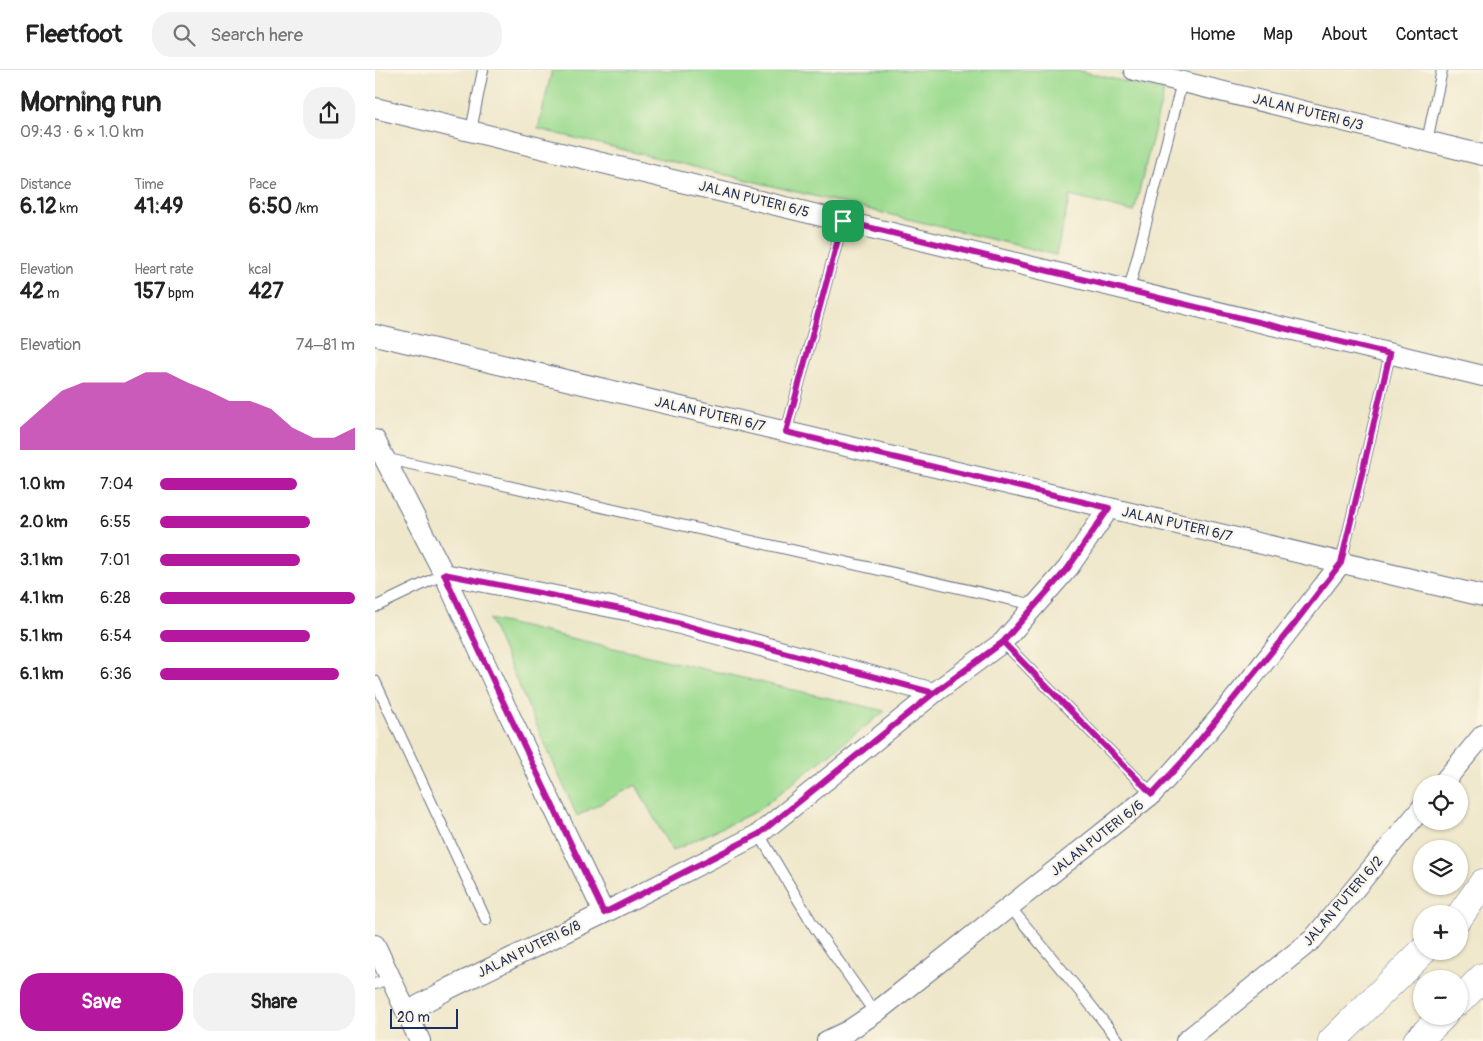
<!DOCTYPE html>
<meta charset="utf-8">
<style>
body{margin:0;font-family:Pangolin,sans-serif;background:#f2f2f2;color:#222;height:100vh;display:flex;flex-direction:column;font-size:19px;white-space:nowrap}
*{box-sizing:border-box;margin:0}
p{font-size:16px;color:#767676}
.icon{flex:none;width:28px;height:28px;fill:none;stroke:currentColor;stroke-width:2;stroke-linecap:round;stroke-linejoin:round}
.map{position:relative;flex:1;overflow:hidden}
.drawer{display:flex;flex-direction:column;background:#fff;width:375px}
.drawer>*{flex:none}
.fabs{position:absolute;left:1038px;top:705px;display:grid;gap:10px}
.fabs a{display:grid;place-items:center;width:55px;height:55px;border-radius:50%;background:#fff;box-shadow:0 1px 4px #0004;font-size:25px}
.scale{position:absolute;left:15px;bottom:12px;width:68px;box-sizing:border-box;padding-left:5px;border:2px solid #1b2f5e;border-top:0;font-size:14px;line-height:18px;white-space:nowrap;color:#1b2f5e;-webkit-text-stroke:4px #fcf5e5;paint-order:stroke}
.pin{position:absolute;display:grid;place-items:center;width:42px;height:42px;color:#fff;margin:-21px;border-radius:10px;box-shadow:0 2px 8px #0006}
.round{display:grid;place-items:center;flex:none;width:52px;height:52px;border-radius:20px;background:#f2f2f2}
.overview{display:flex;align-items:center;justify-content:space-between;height:85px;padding:0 20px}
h1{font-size:28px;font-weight:800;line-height:38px}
.metrics{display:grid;grid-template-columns:repeat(3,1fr);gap:8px;height:85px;padding:5px 20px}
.metrics div{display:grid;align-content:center}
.metrics b{font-size:21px;font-weight:800}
.metrics small{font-size:14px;font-weight:400}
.metrics p{font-size:14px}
.chart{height:140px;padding:10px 20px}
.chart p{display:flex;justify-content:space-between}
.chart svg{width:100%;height:90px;margin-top:5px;fill:#b5179e;opacity:.7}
.button{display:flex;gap:10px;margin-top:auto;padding:10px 20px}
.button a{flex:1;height:58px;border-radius:20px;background:#b5179e;color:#fff;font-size:20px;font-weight:800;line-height:58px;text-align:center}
.button a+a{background:#f2f2f2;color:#222}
ul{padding:0 20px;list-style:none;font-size:16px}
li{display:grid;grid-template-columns:80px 60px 1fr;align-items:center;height:38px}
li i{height:12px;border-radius:6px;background:#b5179e}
header{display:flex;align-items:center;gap:30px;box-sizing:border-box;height:70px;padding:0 25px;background:#fff;border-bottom:1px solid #e0e0e0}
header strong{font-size:24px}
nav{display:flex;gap:28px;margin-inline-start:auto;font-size:18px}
.search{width:350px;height:45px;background:#f2f2f2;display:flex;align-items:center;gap:12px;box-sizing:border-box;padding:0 18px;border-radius:20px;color:#767676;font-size:19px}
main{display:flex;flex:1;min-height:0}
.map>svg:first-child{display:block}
</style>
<header>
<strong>Fleetfoot</strong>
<div class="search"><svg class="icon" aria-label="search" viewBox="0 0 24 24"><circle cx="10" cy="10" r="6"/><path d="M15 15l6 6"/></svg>Search here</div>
<nav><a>Home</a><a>Map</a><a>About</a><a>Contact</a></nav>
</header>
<main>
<section class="drawer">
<div class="overview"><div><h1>Morning run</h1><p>09:43 · 6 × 1.0 km</p></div><a class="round"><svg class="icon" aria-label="share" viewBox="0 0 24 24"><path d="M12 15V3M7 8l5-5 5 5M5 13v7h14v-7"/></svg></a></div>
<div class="metrics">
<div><p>Distance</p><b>6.12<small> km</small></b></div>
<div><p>Time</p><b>41:49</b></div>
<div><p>Pace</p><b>6:50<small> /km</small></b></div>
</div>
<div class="metrics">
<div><p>Elevation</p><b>42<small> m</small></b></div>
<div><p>Heart rate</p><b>157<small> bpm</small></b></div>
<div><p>kcal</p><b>427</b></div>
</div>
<div class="chart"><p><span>Elevation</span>74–81 m</p>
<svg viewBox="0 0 160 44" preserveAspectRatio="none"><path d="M0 44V33L10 24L20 15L30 11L40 11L50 11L60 6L70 6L80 11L90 15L100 20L110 20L120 24L130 33L140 38L150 38L160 33V44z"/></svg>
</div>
<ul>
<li><b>1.0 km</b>7:04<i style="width:70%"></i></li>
<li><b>2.0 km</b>6:55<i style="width:77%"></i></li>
<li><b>3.1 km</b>7:01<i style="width:72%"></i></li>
<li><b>4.1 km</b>6:28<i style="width:100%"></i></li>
<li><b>5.1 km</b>6:54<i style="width:77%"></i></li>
<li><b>6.1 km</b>6:36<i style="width:92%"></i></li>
</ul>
<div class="button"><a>Save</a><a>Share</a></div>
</section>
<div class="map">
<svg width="1108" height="971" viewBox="0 0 1108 971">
<rect width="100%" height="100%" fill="#fcf5e5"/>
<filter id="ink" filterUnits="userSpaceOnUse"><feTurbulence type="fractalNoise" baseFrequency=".02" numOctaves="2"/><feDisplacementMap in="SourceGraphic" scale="10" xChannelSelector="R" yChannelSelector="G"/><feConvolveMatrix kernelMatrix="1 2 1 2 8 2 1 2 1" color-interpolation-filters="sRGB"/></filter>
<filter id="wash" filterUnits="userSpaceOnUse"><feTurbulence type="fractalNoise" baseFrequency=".0096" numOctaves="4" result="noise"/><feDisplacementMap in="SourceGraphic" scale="20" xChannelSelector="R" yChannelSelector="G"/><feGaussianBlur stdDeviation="1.12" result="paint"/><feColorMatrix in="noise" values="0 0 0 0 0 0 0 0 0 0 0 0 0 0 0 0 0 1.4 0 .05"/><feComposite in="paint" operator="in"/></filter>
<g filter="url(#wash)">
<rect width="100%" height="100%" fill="#eee7ca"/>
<path fill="#9edc91" stroke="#5c8678" d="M177,0H701L789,21L759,142L695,126L681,185L163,59Z
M114,549L510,641L382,741L297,781L261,715L202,746Z"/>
</g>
<g filter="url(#ink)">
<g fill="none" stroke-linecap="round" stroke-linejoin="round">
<g stroke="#656f84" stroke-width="12">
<path id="lane" d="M96,61L108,0
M1052,71L1067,0
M754,220L807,12
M411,362L468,151
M9,388L660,535
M966,493L1015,284
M0,537L69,504
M628,572L777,724
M0,611L111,850
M384,764L440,858L500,943
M635,837L706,923L744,971
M0,914L15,908"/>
</g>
<g stroke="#656f84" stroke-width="22">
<path id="street" d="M759,0L1108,85
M0,38L1108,306
M0,265L1108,526
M0,370L69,504L122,619L229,843
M69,504L261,542L559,623
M1067,714L1108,665
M0,875L45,971
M32,942L75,918L229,843L384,764L559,623L628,572L693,498L734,438
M452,971L473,961L500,943L777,724C845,652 905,572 966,493
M811,971L938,869L1046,739"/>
</g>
<g stroke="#656f84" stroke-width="29">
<path id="secondary" d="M1084,847L1108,813
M1084,931L1108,907
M957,971L1048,881
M1042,971L1068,946"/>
</g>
<use href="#lane" stroke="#fff" stroke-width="10"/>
<use href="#street" stroke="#fff" stroke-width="20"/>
<use href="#secondary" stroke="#fff" stroke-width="28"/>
</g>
</g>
<g fill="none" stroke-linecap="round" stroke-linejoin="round" filter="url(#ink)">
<g stroke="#fff" stroke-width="10">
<path id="route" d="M468,151L411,362L734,438L693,498L628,572L559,623L261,542L69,504L122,619L229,843L384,764L559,623L628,572L777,724L808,691L916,558L966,493L1015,284L468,151"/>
</g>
<use href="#route" stroke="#b5179e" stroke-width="6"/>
</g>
<g text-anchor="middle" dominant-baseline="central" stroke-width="4.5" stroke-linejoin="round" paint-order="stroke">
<g font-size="14" fill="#1b2f5e" stroke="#fcf5e5">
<text transform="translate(933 42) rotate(14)">JALAN PUTERI 6/3</text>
<text transform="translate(379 129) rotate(14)">JALAN PUTERI 6/5</text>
<text transform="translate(335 344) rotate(13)">JALAN PUTERI 6/7</text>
<text transform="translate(802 454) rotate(13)">JALAN PUTERI 6/7</text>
<text transform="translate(722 768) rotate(-38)">JALAN PUTERI 6/6</text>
<text transform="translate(968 831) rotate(-49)">JALAN PUTERI 6/2</text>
<text transform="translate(154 879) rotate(-26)">JALAN PUTERI 6/8</text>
</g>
</g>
</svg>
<div class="fabs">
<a><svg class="icon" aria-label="locate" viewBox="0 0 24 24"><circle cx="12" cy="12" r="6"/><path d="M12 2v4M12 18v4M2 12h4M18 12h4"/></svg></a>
<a><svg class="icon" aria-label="layers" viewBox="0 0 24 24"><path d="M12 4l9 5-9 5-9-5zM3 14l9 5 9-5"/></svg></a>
<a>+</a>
<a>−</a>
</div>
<div class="scale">20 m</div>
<div class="pin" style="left:468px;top:151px;background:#1e9e55"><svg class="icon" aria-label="arrive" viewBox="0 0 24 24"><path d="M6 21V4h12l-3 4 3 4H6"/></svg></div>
</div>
</main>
